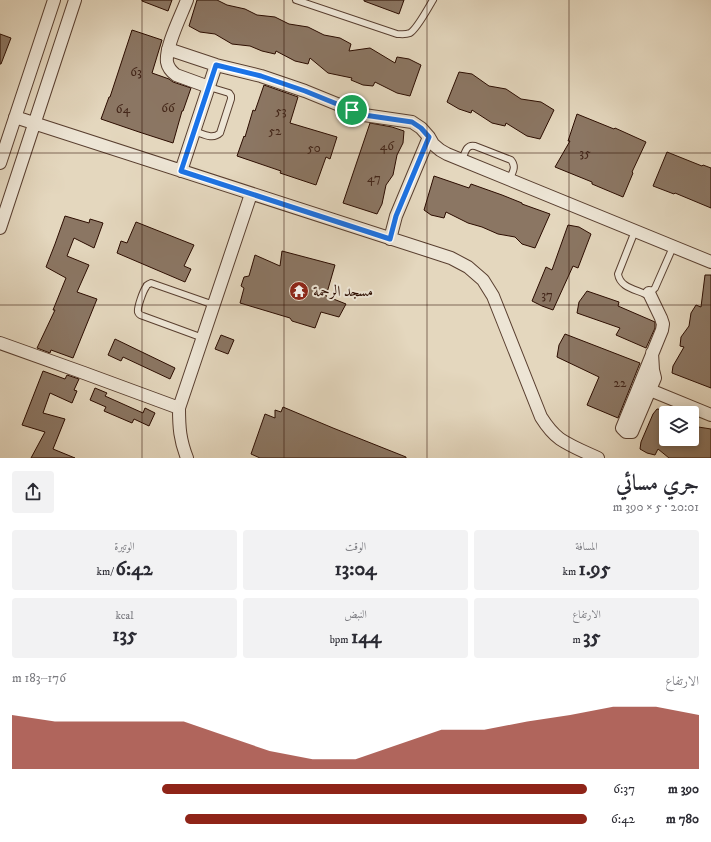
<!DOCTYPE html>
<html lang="ar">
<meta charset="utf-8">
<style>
body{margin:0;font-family:"IM FELL DW Pica",Amiri,serif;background:#f2f2f3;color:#2b2b33;direction:rtl;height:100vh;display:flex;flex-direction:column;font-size:15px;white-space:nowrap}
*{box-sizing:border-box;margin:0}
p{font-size:13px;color:#7c7c81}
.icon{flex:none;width:22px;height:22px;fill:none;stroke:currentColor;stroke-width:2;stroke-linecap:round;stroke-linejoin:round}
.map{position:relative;height:458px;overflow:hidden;direction:ltr}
.drawer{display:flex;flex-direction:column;background:#fff;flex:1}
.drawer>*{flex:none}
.fabs{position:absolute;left:659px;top:406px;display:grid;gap:8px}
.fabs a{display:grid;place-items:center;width:40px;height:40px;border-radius:4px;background:#fff;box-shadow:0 2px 6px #0003;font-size:20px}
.pin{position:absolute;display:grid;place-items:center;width:34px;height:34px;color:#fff;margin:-17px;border:2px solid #fff;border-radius:50%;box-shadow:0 1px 4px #0007}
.round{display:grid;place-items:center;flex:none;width:42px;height:42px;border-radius:4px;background:#f2f2f3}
.overview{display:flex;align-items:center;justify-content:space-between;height:68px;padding:0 12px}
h1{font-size:22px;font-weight:700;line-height:30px}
.figures{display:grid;grid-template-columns:repeat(3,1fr);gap:6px;height:68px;padding:4px 12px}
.figures div{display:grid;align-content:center;border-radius:4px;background:#f2f2f3;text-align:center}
.figures b{font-size:20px;font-weight:700}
.figures small{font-size:11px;font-weight:400}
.figures p{font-size:11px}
.chart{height:112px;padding:8px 12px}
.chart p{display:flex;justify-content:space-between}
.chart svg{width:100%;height:72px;margin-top:4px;fill:#8f2418;opacity:.7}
ul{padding:0 12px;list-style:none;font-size:13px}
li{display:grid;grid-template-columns:64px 48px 1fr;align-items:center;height:30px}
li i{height:10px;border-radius:5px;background:#8f2418}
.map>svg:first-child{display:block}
</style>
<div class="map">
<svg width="711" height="458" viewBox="0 0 711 458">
<rect width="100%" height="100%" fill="#e4d7be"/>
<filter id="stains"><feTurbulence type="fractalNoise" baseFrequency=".005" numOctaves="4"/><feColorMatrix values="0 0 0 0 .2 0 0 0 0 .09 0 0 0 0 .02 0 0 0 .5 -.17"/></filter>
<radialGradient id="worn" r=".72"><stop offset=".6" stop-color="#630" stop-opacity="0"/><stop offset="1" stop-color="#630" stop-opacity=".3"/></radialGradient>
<path fill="#8b7663" stroke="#2b0c00" d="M142,0H172L168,11L142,1Z
M197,0H217L227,5L245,9L257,15L275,17L289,24L308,27L324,35L340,38L351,44L349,51L370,48L395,63L397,57L409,59L421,65L410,96L397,93L375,82L373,86L363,85L351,80L352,78L328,73L310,58L308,64L295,61L276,51L275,54L262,51L250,46L232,44L215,34L200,32L189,26Z
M364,0H404L399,14L364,1Z
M132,30L162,40L152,73L169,79L173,82L191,88L183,111H182L173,143L139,132L101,119L109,97H110Z
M0,34L11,38L1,64H0Z
M459,72L472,74L489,86L506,89L521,99L541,102L554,110L540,139L527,136L506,123L505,126L492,123L472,110L471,113L459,109L447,102Z
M264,85L298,97L290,123L337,137L330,159L326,157L316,185L280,173L281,171L237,156L244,136L245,137L253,110L255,111Z
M577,114L614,129L615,128L646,142L632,172L633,173L623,197L592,184V182L555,167L570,141H568Z
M370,123L392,127L404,131L403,143L397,155L393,175L386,185L382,204L377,214L343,203Z
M667,152L702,166L703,165L711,168V208L675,193L674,194L653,186Z
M434,176L469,188L471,184L502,195L522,203V204L550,214L535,248L522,244L515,237L498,234L482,227L468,223L446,212L444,218L431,215L424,210Z
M65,216L89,223L90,219L103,223L94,248L74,238L67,256L89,265L77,292L97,299L73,358L51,350L50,353L37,348L55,310H53L66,278L46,267L55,244Z
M136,222L194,245L184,266L191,269L185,282L117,253L121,241L127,243Z
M568,225L579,227L591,234L578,268L573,266L553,310L542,306L532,301L546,267L552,270Z
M282,251L335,265L326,296L346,304L339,317L321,312L315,328L292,321L290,318L240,303L244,288L241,286L244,277L249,276L255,255L280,266Z
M705,275H711V388L672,373L673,366L684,347L680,346L681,337L689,326L691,313L696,305L701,307Z
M587,291L619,302L618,306L655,322V328L646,348L616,335L620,328L577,313L579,302Z
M565,334L640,363L618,418L587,405L599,377L557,357L559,345Z
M221,335L234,340L228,354L215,349Z
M115,339L175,368L170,379L123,357L121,361L108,355Z
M43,371L65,379L67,375L79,379L74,390L77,391L72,403L50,393L43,413L65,419L53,449L75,458H31L45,432L22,425Z
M95,388L107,393L105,396L143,413L145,408L155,413L149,426L134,419L132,423L104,411L106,407L90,400Z
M283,407L333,428L406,457V458H260L251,454L265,414L275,418V410L281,412Z
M657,409L666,410V424L663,432L665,433L662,439H692V426L711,429V458H669L658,449L655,455L647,453L640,449L641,442L653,414Z"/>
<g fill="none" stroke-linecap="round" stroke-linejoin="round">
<g stroke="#593f30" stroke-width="8">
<path id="service" d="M296,0L397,34C401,34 405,35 410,33C417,29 428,8 433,0
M194,131C203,134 213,140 220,133L231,99V96L229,93L209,87
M462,160C465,153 466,144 475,146L511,160C517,167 512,173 509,180
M635,231L618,274C620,287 634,289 645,294L652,291L655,288L673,247
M203,338L143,316C140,315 139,315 138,312C137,308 143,291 146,287C147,284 148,285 151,283L214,305"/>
</g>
<g stroke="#593f30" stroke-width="14">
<path id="minor" d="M187,0C181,16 165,47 167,62C168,68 172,72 176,75L209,87
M168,49L216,65L261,76L305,91L364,115L412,122L421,128L429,137L433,144L440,150L447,154L711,262
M15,117L451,258L468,267L483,280L493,296L541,417C546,425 552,433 560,439C572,447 585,452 598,458
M0,163L54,0
M181,171L216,65
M0,228L75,0
M390,239L396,216L429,137
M649,293L661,318L663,324L662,330L622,428L626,432H632L655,378L653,370L652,353
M0,343L84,373L179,408
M650,390L711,415
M187,458C180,440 179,428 179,408L251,194"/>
</g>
<use href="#service" stroke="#ede5d5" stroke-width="6"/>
<use href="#minor" stroke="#ede5d5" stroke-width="12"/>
</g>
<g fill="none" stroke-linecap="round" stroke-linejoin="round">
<g stroke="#fff" stroke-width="8">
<path id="route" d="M216,65L261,76L305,91L364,115L412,122L421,128L429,137L396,216L390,239L181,171Z"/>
</g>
<use href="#route" stroke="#1a73e8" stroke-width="5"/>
</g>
<path fill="none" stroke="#2b0c00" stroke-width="1" stroke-opacity="0.55" d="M142,0V458M284,0V458M427,0V458M569,0V458M0,153H711M0,305H711"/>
<defs>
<g id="temple-disc" transform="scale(1)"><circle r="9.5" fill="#8f2418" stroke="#ede5d5"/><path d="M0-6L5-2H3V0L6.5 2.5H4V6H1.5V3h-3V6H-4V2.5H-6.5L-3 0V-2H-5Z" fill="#fff"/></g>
</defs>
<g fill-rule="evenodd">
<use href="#temple-disc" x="299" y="291"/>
</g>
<g text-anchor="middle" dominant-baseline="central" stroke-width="4" stroke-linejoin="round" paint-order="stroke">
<g font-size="13" fill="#432619">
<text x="136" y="72">63</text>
<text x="168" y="108">66</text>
<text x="123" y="109">64</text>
<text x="281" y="111">53</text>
<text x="275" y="131">52</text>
<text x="387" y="146">46</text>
<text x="314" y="148">50</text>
<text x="585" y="153">35</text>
<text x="374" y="178">47</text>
<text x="547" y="295">37</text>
<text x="620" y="383">22</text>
</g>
<g font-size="15" fill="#2b0c00" stroke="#ede5d5" text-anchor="start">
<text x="313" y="291">مسجد الرحمة</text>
</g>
</g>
<rect width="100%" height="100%" filter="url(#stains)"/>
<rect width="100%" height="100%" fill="url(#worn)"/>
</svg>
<div class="fabs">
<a><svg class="icon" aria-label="layers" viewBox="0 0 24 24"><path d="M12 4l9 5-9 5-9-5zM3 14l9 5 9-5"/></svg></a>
</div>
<div class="pin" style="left:352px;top:110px;background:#1e9e55"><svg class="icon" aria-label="arrive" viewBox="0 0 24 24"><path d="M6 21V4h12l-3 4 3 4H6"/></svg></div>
</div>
<section class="drawer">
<div class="overview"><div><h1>جري مسائي</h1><p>20:01 · 5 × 390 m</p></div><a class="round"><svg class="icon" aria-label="share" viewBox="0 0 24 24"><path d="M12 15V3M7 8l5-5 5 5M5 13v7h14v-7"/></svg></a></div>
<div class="figures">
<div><p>المسافة</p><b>1.95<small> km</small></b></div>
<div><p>الوقت</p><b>13:04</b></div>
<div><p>الوتيرة</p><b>6:42<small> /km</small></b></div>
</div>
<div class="figures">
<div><p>الارتفاع</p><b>35<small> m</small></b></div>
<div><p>النبض</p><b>144<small> bpm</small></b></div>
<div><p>kcal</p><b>135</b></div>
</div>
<div class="chart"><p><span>الارتفاع</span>176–183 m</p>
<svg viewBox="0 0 160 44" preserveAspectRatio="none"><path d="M0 44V11L10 15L20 15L30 15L40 15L50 24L60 33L70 38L80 38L90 29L100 20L110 20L120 15L130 11L140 6L150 6L160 11V44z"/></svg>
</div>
<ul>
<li><b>390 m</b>6:37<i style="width:74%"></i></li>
<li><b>780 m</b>6:42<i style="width:70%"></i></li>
</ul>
</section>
